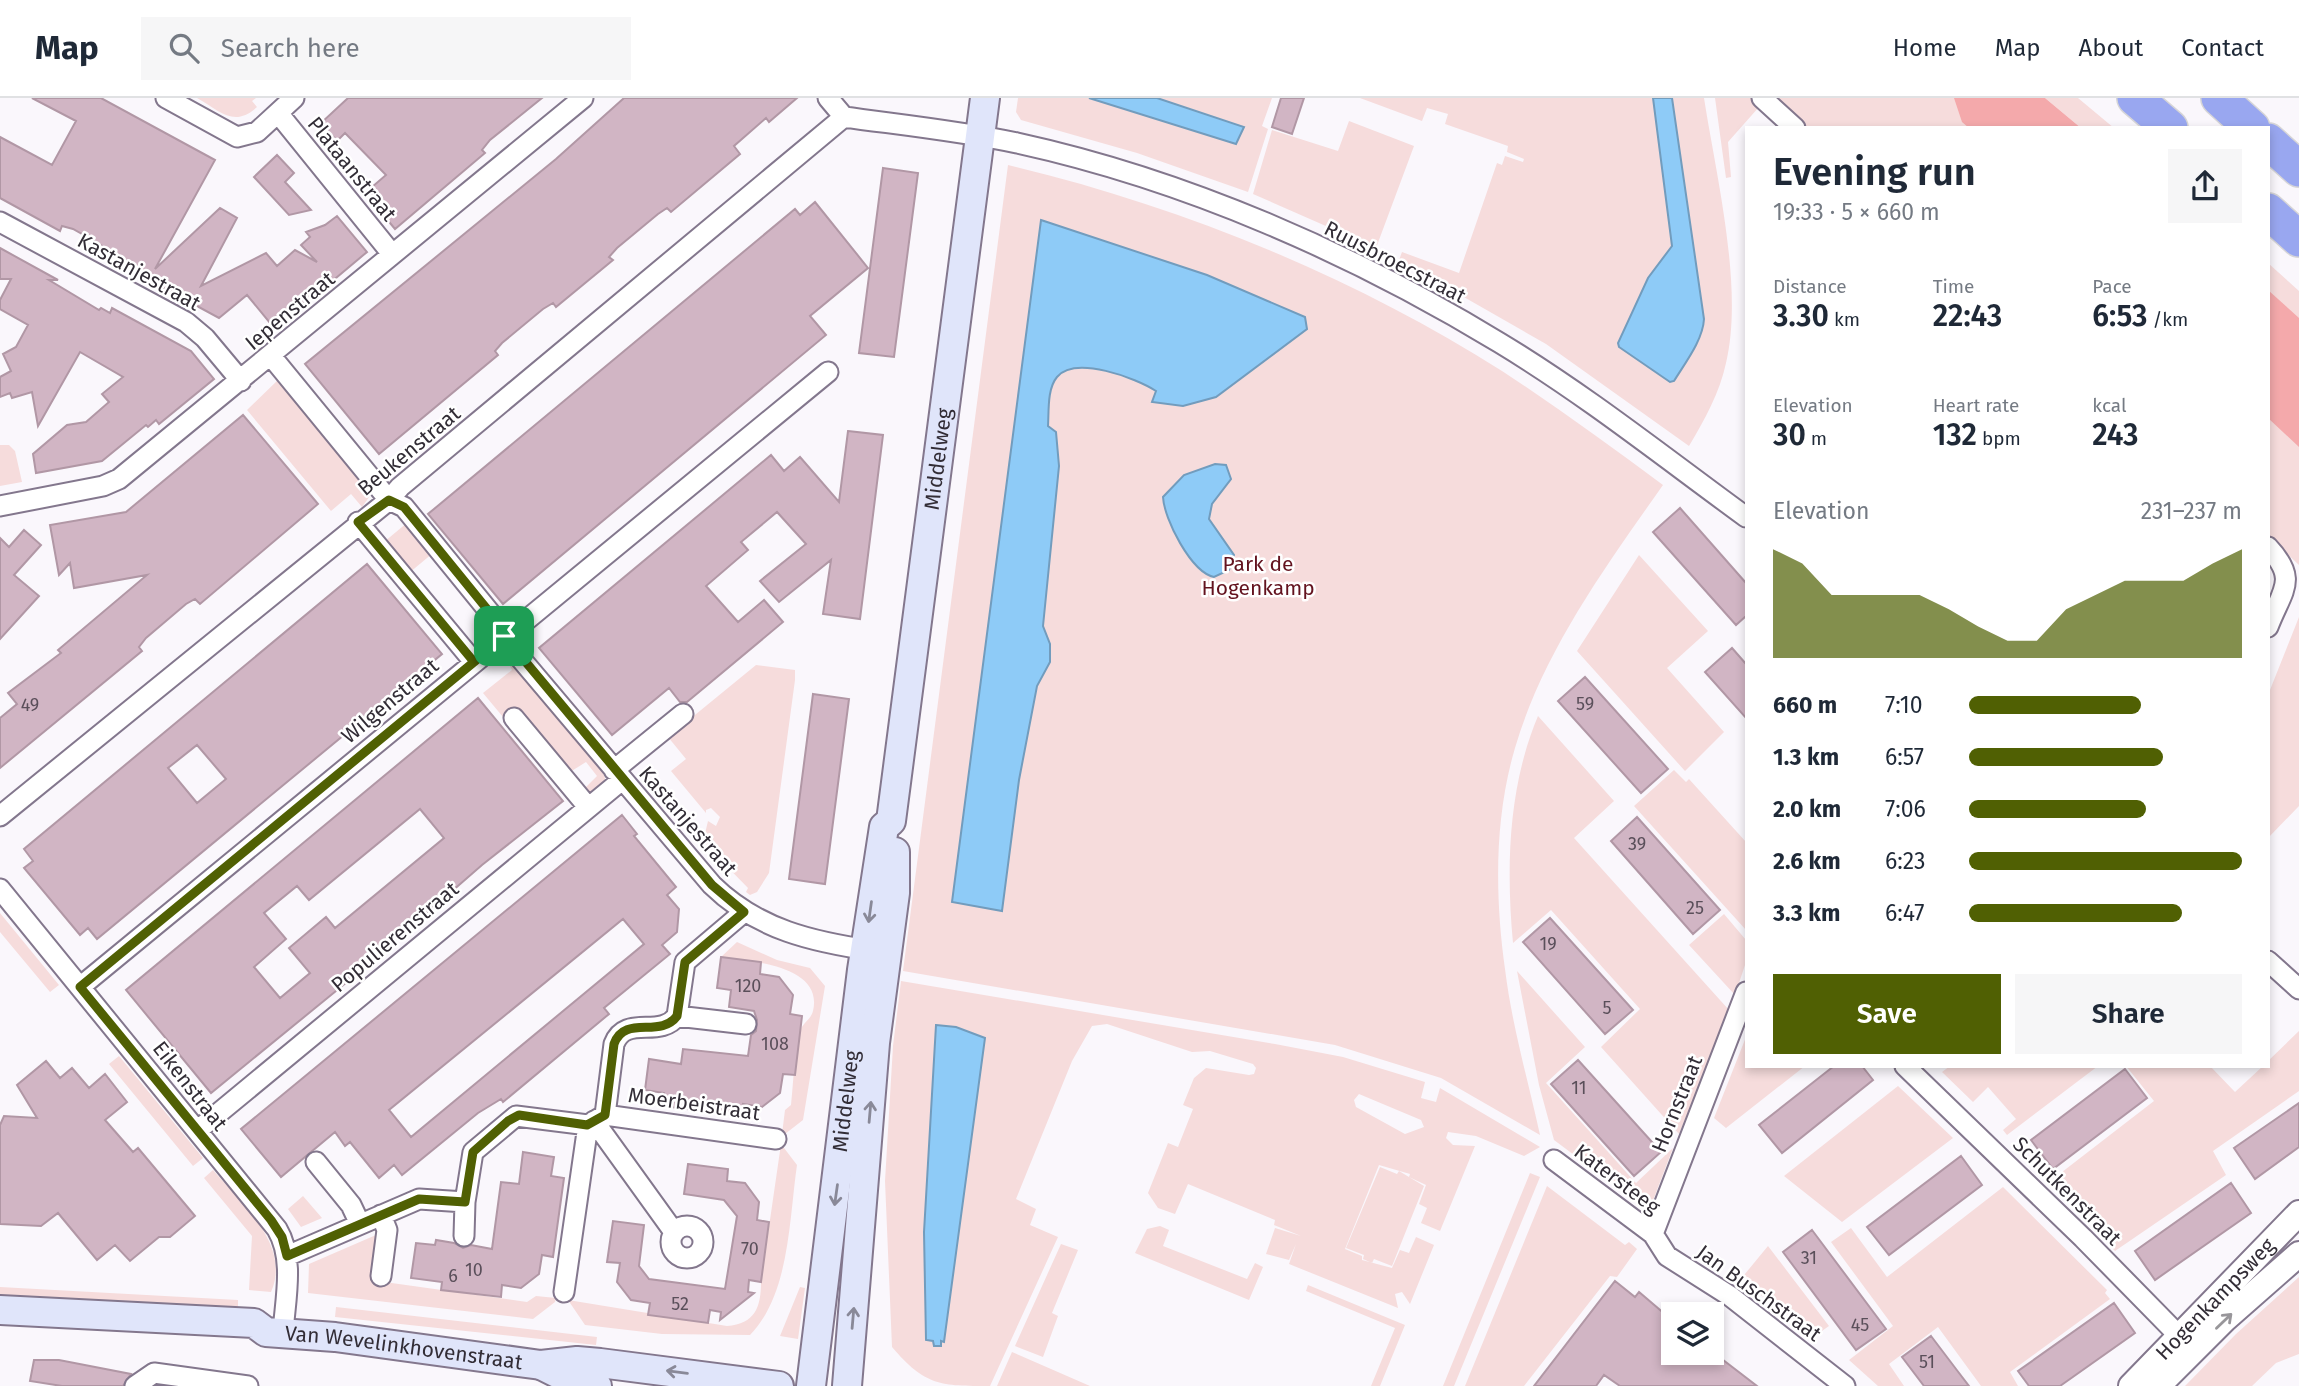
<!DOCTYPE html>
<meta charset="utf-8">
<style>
body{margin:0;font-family:"Fira Sans",sans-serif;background:#f6f6f7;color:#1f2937;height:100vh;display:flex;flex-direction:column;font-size:26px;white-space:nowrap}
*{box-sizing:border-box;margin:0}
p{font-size:23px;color:#747a83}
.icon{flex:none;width:38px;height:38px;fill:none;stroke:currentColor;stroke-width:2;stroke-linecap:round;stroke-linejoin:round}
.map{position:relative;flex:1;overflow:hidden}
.details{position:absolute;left:1745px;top:28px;width:525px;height:942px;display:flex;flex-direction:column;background:#fff;border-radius:0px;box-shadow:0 4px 10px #0003}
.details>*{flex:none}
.buttons{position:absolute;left:1661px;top:1204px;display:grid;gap:14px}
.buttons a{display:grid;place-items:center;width:63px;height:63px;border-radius:0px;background:#fff;box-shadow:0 4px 10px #0003;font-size:35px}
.pin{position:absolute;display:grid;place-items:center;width:60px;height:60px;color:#fff;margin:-30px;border-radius:14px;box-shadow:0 4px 10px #0006}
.round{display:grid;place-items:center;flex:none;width:74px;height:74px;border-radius:0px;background:#f6f6f7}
.overview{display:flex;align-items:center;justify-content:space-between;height:119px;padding:0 28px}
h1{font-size:38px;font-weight:600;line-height:52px}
.metrics{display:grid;grid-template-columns:repeat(3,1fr);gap:10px;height:119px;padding:7px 28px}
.metrics div{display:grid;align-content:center}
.metrics b{font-size:30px;font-weight:600}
.metrics small{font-size:19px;font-weight:400}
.metrics p{font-size:19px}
.chart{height:196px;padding:14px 28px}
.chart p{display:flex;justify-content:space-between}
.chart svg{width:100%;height:126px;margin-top:7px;fill:#506003;opacity:.7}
.action{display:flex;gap:14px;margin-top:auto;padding:14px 28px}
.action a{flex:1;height:80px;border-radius:0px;background:#506003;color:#fff;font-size:28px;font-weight:600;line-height:80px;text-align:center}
.action a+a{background:#f6f6f7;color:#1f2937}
ul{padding:0 28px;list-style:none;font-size:23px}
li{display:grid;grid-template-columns:112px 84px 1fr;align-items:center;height:52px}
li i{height:18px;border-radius:9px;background:#506003}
header{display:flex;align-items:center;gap:42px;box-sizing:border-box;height:98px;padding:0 35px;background:#fff;border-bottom:2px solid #e0e1e3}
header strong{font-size:33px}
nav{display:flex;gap:38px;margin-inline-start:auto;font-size:24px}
.search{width:490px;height:63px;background:#f6f6f7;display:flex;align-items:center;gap:18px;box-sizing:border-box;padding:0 24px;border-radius:0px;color:#747a83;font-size:26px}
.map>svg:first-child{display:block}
</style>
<header>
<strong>Map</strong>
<div class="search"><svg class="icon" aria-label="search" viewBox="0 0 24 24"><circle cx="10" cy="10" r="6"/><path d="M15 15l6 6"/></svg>Search here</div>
<nav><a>Home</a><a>Map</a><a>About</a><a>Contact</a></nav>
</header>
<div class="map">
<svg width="2299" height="1288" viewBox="0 0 2299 1288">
<rect width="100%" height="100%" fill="#faf7fc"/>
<path fill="#f6dcdc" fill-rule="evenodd" d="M197,0H256L252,3L257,9C234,30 220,13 197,0Z
M1018,0H1089L1236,46L1237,26L1157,0H1272L1262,28L1268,31L1248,94L1137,55L1021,22L1016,14Z
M1360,0H1653L1672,148L1648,180L1618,246L1704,221L1672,0H1704C1716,77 1744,190 1726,265C1720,294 1704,323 1689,348L1546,246L1399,162L1402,154L1459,175L1497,65L1502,67L1505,58L1523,64L1524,61L1507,54L1508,48L1445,26L1448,16L1427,10L1422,23Z
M1715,0H1756L1753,4L1759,9L1728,44L1731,79L1726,80Z
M1775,0H2038L2074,30H1809Z
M2045,0H2078L2114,30H2081Z
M1349,23L1414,48L1376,150L1253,96L1272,32L1338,53Z
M1008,67C1181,108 1352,178 1502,273C1557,309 1610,348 1663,387C1606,468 1543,554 1515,650C1494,721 1495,799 1505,871C1512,928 1528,982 1540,1037L1441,980L1335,947L903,873Z
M2268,165L2299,193V467L2268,438Z
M280,280L372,395L362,409L351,396L331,413L247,312Z
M0,347H9L15,353L22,384L0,388Z
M408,424L433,455L409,475L384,444Z
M1639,457L1708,533L1667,570L1724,634L1685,673L1577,553Z
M2299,519V708L2268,740V597Z
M515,564L604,673L605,682L596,693L588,694L585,690L597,678L586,664L570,674L508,625L483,595L512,572L510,568Z
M756,567L795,572V582L769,775L757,794L750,797L746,794L748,790L703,744L708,723L716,728L720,719L711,710L706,712V715L671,673L686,661L668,639Z
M1538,618L1614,703L1574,740L1729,912L1679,1036L1601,949L1640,911L1551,812L1513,845C1506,770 1508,689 1538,618Z
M1674,672L1686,684L1689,681L1746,744V832L1634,708Z
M0,815L59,887L50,894L0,834Z
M1724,816L1746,842V864L1735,897L1689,847Z
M737,844L777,862L810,870L825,888L803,1022L785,1036H782L785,1012L791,1007C793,992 795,941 801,931C804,924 811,921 813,913C824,867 749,863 721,859Z
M1517,873L1585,949L1546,985L1636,1085L1673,1050L1649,1113L1554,1042L1539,987Z
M901,883L1275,946L1343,959L1425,984L1421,1000L1436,1004L1440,990L1540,1049L1524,1058L1476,1038L1448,1034L1446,1040L1453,1047L1475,1048L1440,1133L1421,1125L1427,1110L1419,1106L1426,1087L1409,1079L1410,1076L1379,1067L1345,1151L1362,1158V1162L1392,1170L1400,1152L1409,1155L1416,1139L1434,1147L1410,1206L1402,1194L1395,1196L1398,1210L1289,1166L1296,1146L1289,1162L1266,1156L1275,1130L1301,1138L1274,1127L1275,1122L1188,1086L1175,1116L1158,1110L1148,1095L1168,1045L1178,1049L1193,1011L1183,1007L1194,980L1206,970L1249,977L1254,976L1256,970L1253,966L1210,953L1192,954L1107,926L1092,928L1072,963L1016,1101L1036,1111L1030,1127L1058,1139L990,1288C941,1288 925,1288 892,1249L885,1083L893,948ZM1359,996L1421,1022L1424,1029L1405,1036L1356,1009L1354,1002ZM931,1010L934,1248V1243L926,1241L924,1134Z
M2299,933V993L2213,1053L2226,1077L2115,1153L2093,1130L2092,1120L2053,1081L2154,1003L2126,968H2210L2235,994L2263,968H2268V963Z
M1746,939V968H1805L1726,1030L1714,1020Z
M119,958L203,1060L193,1068L109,966Z
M1950,968H2098L2007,1037L2003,1032L2016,1021L1988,989L1973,1004L1942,974Z
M1898,988L1953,1040L1842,1124L1784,1078Z
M781,1046L797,1067C789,1121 790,1196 750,1237L662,1236L585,1227L568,1202L727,1228C755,1226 761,1209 761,1184Z
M1380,1069L1397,1076L1399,1073L1424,1088L1392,1168L1374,1161L1372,1165L1363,1161L1364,1157L1346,1150Z
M213,1072C240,1104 292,1147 271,1194L249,1192L252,1138L204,1080Z
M1530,1075L1540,1079L1454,1288H1443Z
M1547,1088L1625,1147L1629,1144L1637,1151L1617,1179L1610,1178L1524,1288H1465Z
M2003,1089L2107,1192L2105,1195L2110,1201L2010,1274L2018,1288H1981L1938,1229L1889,1266L1904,1288H1878L1849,1262L1893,1228L1831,1144L1851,1130L1887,1179Z
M303,1098L322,1120L301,1129L288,1111Z
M1160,1128L1169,1132L1163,1148L1247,1181L1255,1165L1263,1169L1249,1202L1135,1155L1147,1131Z
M376,1137L370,1182L527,1204L536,1198L556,1200L555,1204L533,1221L308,1195L309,1166Z
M1061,1146L1078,1152L1052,1215L1058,1218L1043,1259L1015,1248Z
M1768,1148L1829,1228L1816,1237L1740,1182Z
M2299,1179V1256L2276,1265L2252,1288H2185L2236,1236Z
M1308,1187L1405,1227L1380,1288H1371L1395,1230L1306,1193Z
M0,1189L238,1202V1212L0,1199Z
M800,1189L805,1190L798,1241L780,1238Z
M336,1209L597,1239L596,1247L335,1219Z
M1012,1254L1090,1288H997Z"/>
<path fill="#f4a9ab" d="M1954,0H2045L2081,30H1969L1962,24Z
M2268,192L2299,220V349L2268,320Z"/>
<path fill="#8ecbf7" stroke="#729cbd" stroke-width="2" d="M1089,0H1157L1244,29L1236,46Z
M1653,0H1672L1704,221C1703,242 1685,265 1674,283L1670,284L1619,249L1618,245L1648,180L1672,148Z
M1041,122L1207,177L1305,219L1307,231L1216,299L1183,308L1152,304L1156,293C1136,280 1075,257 1057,279C1047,291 1049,313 1048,328L1056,334L1059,368L1043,528L1050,546V564L1037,588L1019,682L1002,813L952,804Z
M1215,366L1226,367L1231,381L1212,406L1209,421L1234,457L1229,472L1214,479C1191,474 1164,421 1163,399L1184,377Z
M936,927L956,929L985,940L944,1244L941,1243V1248H934L933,1243L926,1242L924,1134Z"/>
<path fill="#d1b5c4" stroke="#b197a5" stroke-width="2" fill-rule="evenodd" d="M32,0H101L215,62L155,171L220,110L237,120L201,188L266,155L277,168L295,152L317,164L301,147L310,139L306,134L325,127L337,118L367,154L275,231L247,197L219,220L125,169L128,164L96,144L73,131L62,128L60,133L0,100V39L52,67L76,23Z
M348,0H542L490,42L482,52L485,55L395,131L365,95L386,77L345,35L337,43L321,25Z
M624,0H797L769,24L766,20L734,48L740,56L671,114L667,110L658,116L617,150L609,159L613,162L556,209L553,205L543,211L502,245L495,253L498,257L379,356L305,266L556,61Z
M1281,0H1304L1292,36L1272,29Z
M277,57L294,75L285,84L311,112L289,117L254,79Z
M883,70L918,75L894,259L859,255Z
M815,104L868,170L810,218L826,237L503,506L428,416L795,111L800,117Z
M0,150L58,182H49L99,212L101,210L110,215L112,210L191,253L214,281L159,326L156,322L148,329L146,327L102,363L36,375L33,356L67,327L86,324L109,304L102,296L123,279L80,254L38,328L32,294L12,300L10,295L0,299V279L11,273L3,256L16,249L28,227L0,211V202L11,181H0Z
M243,317L318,406L200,506L195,501L186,506L146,540L139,549L142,553L0,670V620L17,606L8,595L61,555L58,552L147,477L74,490L70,465L59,477L50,427L126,414Z
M848,333L883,337L860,521L823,516L831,462L779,504L760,483L806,446L777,414L741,444L748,452L706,488L738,524L764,502L783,524L687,604H680L669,590L612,637L539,550L771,357L784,373L800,359L839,404Z
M1680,410L1746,485V518L1736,527L1653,434Z
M24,432L41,447L14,477L39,498L0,541V440L9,449Z
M367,466L442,556L97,841L88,830L80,837L24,770L33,763L24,751ZM197,647L226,681L197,705L168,670Z
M1732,550L1746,566V620L1705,574Z
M1585,579L1668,671L1641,695L1558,603Z
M813,596L849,601L825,786L789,781Z
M478,600L563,703L482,767L358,875L211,995L126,892ZM420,711L444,740L335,830L326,819L289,850L310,875L280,900L254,869L286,841L264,815L297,788L309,802Z
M622,717L637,736L634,738L676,789L667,797L679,811L677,834L662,847L670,856L604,910L609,916L503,1004L501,1001L478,1015L402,1077L394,1067L379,1080L350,1044L345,1048L335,1034L281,1079L241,1031ZM623,821L644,846L411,1039L389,1012Z
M1637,719L1720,812L1693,836L1611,743Z
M1550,820L1633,912L1605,936L1523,844Z
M721,859L761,864L760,876L779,879L793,897L790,916L802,918L795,977L783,976L780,995L762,1009L743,1006L741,1018L662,1008L664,995L645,992L649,961L681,966L683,951L748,958L751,937L756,933L757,922L754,913L729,909L731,892L717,890Z
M1578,962L1661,1054L1634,1078L1551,986Z
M46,963L60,980L72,970L89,990L105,976L127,1004L105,1022L133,1054L138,1050L195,1118L170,1139H159L130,1163L115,1147L97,1162L58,1115L41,1128L0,1126V1027L4,1018L37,1020L17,987Z
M1834,968H1862L1873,982L1782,1055L1759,1027Z
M2125,971L2147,1000L2053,1071L2031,1042Z
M2299,1005V1049L2255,1081L2234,1050Z
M523,1054L554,1059L551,1078L564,1080L553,1159L542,1157L539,1176L521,1190L502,1187L501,1199L441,1192L442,1184L411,1180L416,1145L435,1147L436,1142L454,1145L463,1150L471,1147L492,1151L501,1084L519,1086Z
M1961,1058L1982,1087L1889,1157L1867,1129Z
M688,1066L728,1071L727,1083L745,1085L759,1104L757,1122L769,1124L761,1184L749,1182L748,1194L754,1195L720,1222L721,1214L710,1212L708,1225L648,1217L650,1205L631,1202L617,1184L620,1165L607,1164L613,1123L644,1127L639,1168L649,1181L725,1191L737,1118L724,1102L684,1096Z
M2231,1085L2251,1115L2155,1182L2135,1153Z
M1812,1132L1886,1231L1856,1252L1783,1154Z
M1615,1183L1635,1199L1639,1194L1673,1223V1255H1714L1757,1288H1620L1604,1277L1596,1288H1534Z
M2114,1205L2135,1235L2060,1288H2029L2018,1273Z
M1931,1238L1956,1271L1969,1288H1924L1902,1259Z
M34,1262H59L131,1276L123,1288H62L30,1283Z"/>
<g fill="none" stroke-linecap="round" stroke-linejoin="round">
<g stroke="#83778d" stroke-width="23">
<path id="minor" d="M166,0L237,39L257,34L294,0
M828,0L844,19C902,27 960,33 1017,45C1186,82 1352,155 1500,245C1586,297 1665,360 1746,419
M1762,0L1795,30
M278,15L392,156
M0,124L186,224L205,240L241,283
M271,258L389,402L404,409L500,527L521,561L712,787C758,832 813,844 875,853
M0,408L103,388L119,381L583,0
M358,424L474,564
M2268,449C2299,482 2282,492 2268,529
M514,620L588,709
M614,672L683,616
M0,718L389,402L400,389L844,19
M0,791L277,1131C295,1161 285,1202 283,1235
M2268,863L2299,891
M80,889L828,274
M677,918L746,926
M1905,968L2083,1140L2188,1247
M605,1017L614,946C625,916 660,941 677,918L685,864L744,814
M594,1023L674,1134
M198,1032L622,682
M1554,1062L1653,1136
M316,1064L351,1107L360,1126
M381,1117L387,1132L381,1178
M671 1144a16 16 0 1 1 32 0a16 16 0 1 1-32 0Z
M1653,1136L1746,894
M1653,1136L1667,1158L1730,1198L1845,1288
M464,1138L465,1104L473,1054L516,1018L588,1027L605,1017L776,1041
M287,1158L419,1101L465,1104
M564,1194L588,1027
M135,1288L154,1275L248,1288"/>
</g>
<g stroke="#83778d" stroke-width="28">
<g id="tertiary">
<path id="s1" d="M2131,1288L2299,1115"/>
<path d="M2158,1288L2224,1222L2299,1156"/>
</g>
</g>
<g stroke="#83778d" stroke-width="32">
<g id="secondary">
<path id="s2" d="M0,1212L254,1225L266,1234L335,1239L541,1267L577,1263L600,1265L779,1288"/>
<path d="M541,1267L575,1284L597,1288"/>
<path id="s3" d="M811,1288L862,872L884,729L891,723L985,0"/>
<path d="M847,1288L875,945L895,795V754"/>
</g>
</g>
<g stroke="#d6d5d7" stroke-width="38">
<path id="motorway" d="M2135,0L2170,30
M2219,0L2252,30
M2268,43L2299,71
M2268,113L2299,141"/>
</g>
<use href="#minor" stroke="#fff" stroke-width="19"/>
<use href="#tertiary" stroke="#fff" stroke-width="24"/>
<use href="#secondary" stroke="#e0e5fa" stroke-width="28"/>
<use href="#motorway" stroke="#99a7f0" stroke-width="35"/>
</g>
<defs><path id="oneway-shaft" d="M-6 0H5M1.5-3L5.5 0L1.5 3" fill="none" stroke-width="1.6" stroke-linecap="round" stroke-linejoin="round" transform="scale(1.75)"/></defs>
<g stroke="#898998">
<use href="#oneway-shaft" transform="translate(870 814) rotate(98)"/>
<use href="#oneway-shaft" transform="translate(870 1014) rotate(-85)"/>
<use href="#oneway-shaft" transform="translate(836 1097) rotate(98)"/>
<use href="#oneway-shaft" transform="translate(853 1220) rotate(-85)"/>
<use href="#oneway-shaft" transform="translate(677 1274) rotate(-173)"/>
</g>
<use stroke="#98969a" href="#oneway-shaft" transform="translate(2224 1223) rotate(-44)"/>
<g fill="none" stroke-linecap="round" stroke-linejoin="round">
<g stroke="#fff" stroke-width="14">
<path id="route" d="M504,538L500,527L404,409L389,402L358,424L474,564L504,538L712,787L744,814L685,864L677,918C660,941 625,916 614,946L605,1017L587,1027L519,1017L508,1023L473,1054L465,1104L419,1101L287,1158L282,1139L271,1122L80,889L474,564L504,538"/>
</g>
<use href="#route" stroke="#506003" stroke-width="9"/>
</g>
<g text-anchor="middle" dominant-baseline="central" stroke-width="5" stroke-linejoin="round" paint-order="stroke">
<g font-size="18" fill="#5a4f5a">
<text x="1585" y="606">59</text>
<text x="30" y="607">49</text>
<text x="1637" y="746">39</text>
<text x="1695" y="810">25</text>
<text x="1548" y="846">19</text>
<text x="748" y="888">120</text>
<text x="1607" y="910">5</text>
<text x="775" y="946">108</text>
<text x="1579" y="990">11</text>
<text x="750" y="1151">70</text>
<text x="1809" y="1160">31</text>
<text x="474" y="1172">10</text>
<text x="453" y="1178">6</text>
<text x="680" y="1206">52</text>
<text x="1860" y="1227">45</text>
<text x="1927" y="1264">51</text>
</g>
<g font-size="21" fill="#322d36" stroke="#fff">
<text transform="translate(352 71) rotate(51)">Plataanstraat</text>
<text transform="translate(1395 164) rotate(27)">Ruusbroecstraat</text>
<text transform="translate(139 174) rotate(29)">Kastanjestraat</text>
<text transform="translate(290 213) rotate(-40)">Iepenstraat</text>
<text transform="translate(409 353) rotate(-40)">Beukenstraat</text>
<text stroke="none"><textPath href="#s3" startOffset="938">Middelweg</textPath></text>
<text transform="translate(390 603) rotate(-40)">Wilgenstraat</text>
<text transform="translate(688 723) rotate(49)">Kastanjestraat</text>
<text transform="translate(395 839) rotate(-40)">Populierenstraat</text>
<text transform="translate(190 988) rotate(52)">Eikenstraat</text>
<text stroke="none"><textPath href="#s3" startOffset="287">Middelweg</textPath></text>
<text transform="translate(694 1006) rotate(8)">Moerbeistraat</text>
<text transform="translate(1677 1006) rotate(-68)">Hornstraat</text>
<text transform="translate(1617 1081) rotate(37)">Katersteeg</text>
<text transform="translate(2067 1093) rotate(45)">Schutkenstraat</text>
<text transform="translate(1759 1195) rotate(36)">Jan Buschstraat</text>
<text stroke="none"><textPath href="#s1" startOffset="121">Hogenkampsweg</textPath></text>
<text stroke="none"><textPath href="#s2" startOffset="408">Van Wevelinkhovenstraat</textPath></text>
</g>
<g font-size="21" fill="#63131f" stroke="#fff">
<text x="1258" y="466">Park de<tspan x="1258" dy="24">Hogenkamp</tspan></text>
</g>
</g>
</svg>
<div class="buttons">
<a><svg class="icon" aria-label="layers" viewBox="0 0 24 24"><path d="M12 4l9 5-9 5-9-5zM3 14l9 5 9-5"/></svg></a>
</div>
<div class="pin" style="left:504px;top:538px;background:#1e9e55"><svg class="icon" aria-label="arrive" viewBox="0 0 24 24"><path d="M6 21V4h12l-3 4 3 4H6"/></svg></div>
<section class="details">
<div class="overview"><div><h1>Evening run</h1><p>19:33 · 5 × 660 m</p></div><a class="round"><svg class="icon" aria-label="share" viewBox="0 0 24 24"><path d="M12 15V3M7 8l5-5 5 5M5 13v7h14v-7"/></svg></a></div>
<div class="metrics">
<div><p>Distance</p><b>3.30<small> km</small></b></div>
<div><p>Time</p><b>22:43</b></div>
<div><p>Pace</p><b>6:53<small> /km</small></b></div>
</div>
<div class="metrics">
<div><p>Elevation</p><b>30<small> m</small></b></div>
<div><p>Heart rate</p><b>132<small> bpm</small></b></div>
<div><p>kcal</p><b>243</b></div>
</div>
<div class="chart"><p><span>Elevation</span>231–237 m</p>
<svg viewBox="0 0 160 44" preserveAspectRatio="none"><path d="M0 44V6L10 11L20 22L30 22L40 22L50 22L60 27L70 33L80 38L90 38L100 27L110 22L120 17L130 17L140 17L150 11L160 6V44z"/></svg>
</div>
<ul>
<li><b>660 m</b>7:10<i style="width:63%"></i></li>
<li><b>1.3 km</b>6:57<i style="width:71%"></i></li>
<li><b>2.0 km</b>7:06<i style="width:65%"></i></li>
<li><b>2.6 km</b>6:23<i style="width:100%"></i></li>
<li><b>3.3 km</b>6:47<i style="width:78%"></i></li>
</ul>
<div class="action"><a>Save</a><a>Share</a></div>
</section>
</div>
